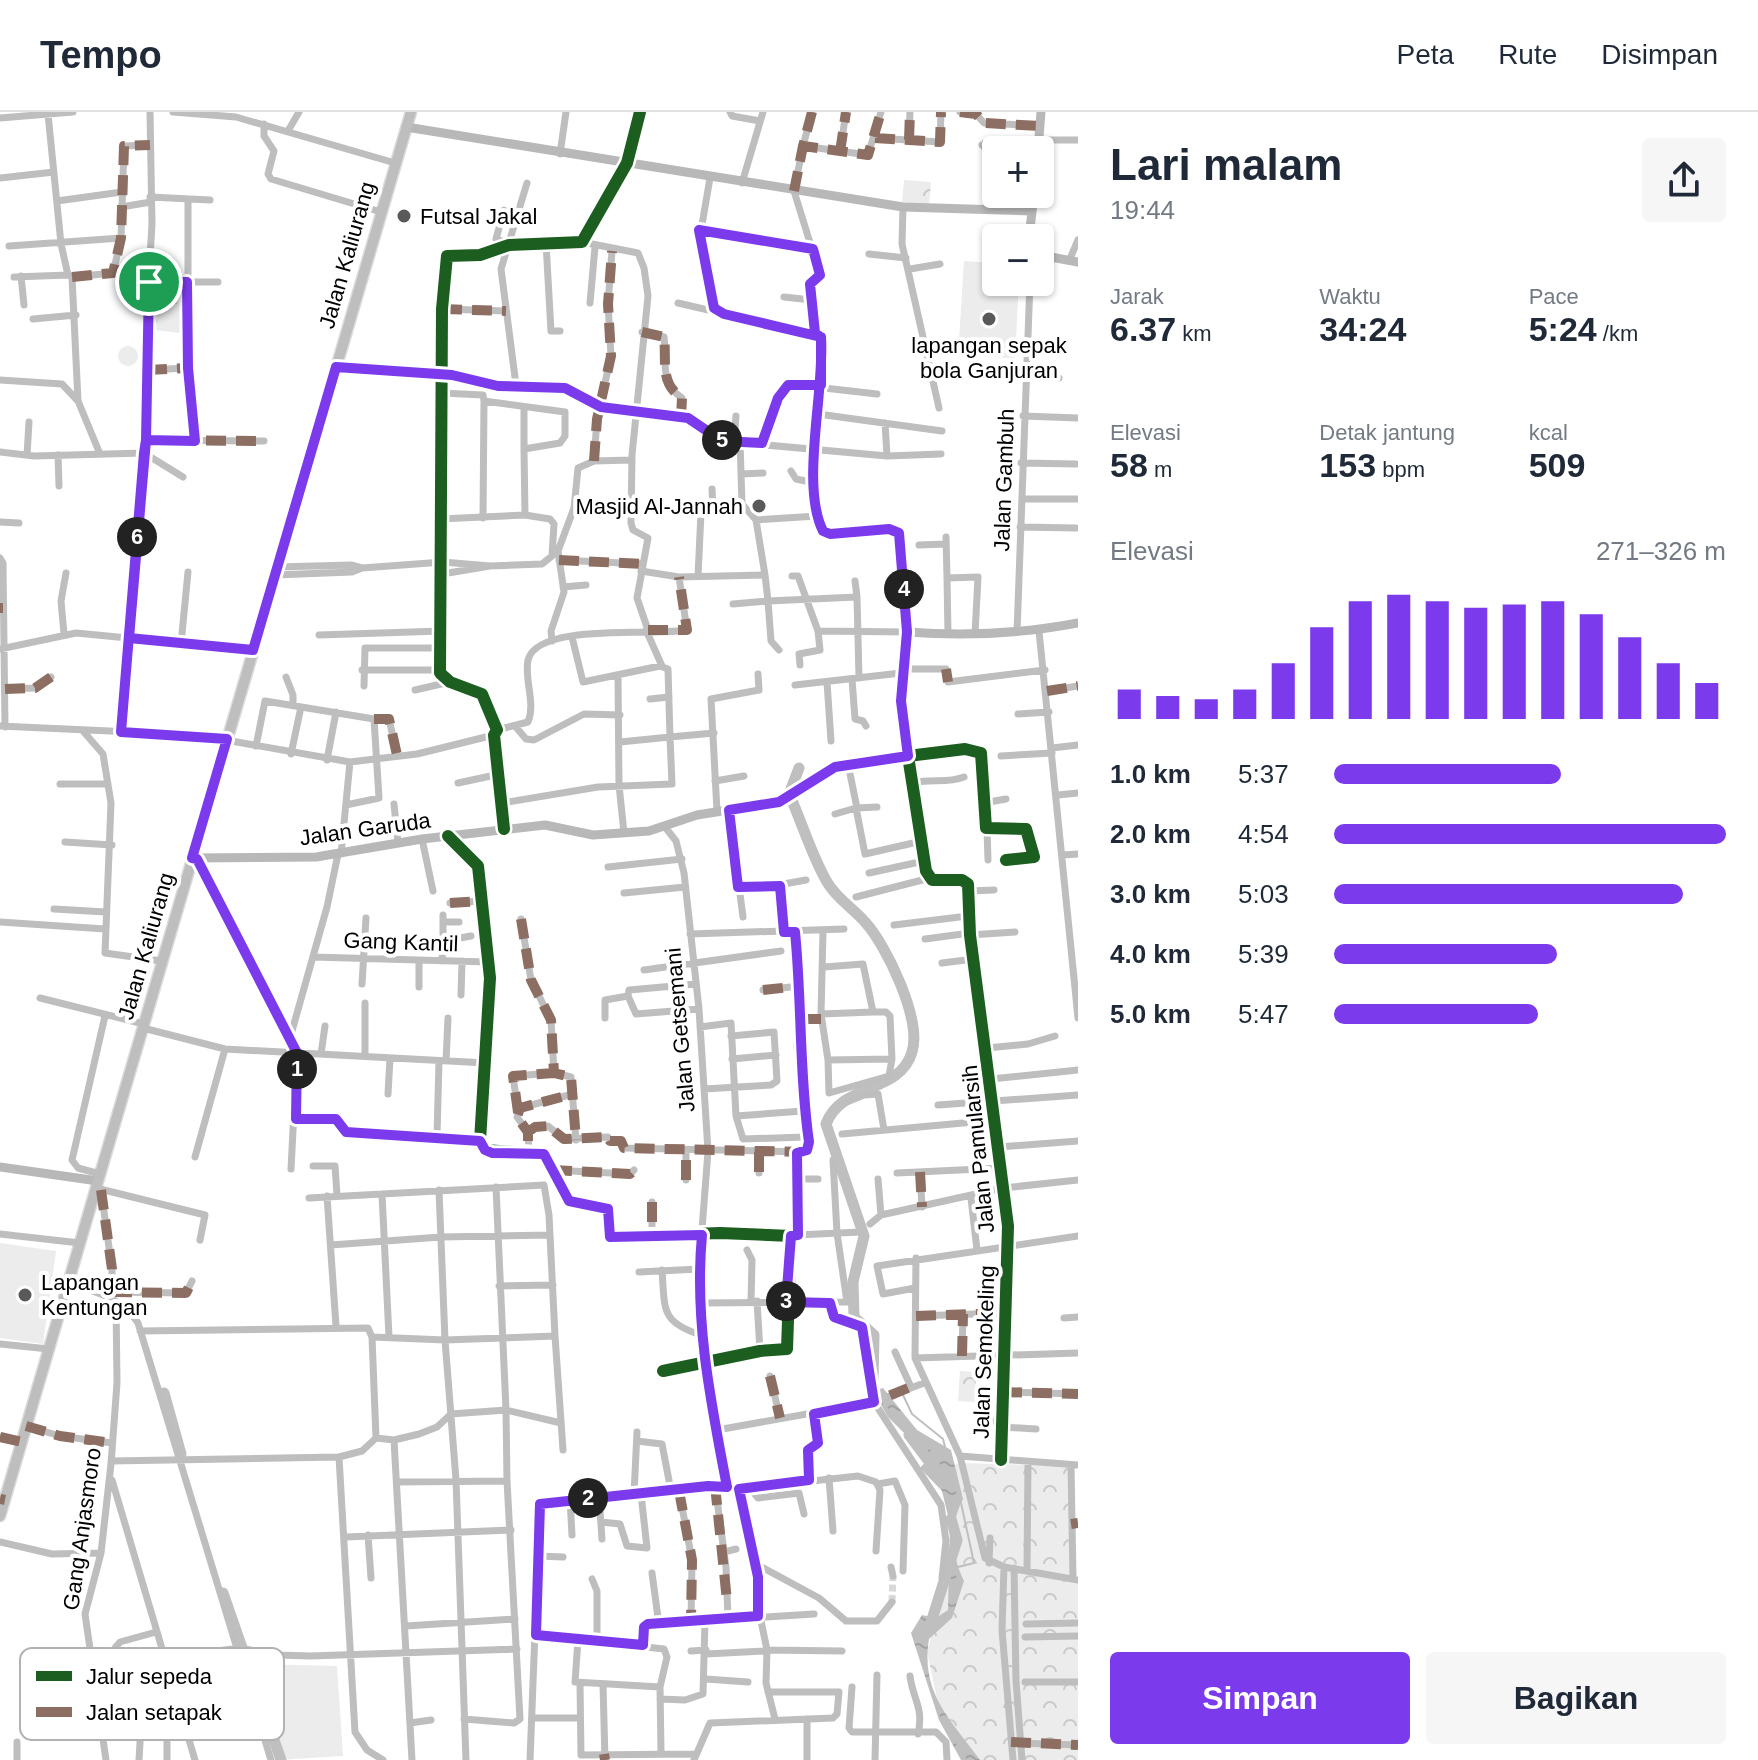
<!DOCTYPE html>
<html lang="id">
<meta charset="utf-8">
<style>
body{margin:0;font-family:Arial,sans-serif;background:#f6f6f7;color:#1f2937;height:100vh;display:flex;flex-direction:column;font-size:30px;white-space:nowrap}
*{box-sizing:border-box;margin:0}
p{font-size:26px;color:#747a83}
.icon{flex:none;width:44px;height:44px;fill:none;stroke:currentColor;stroke-width:2;stroke-linecap:round;stroke-linejoin:round}
.map{position:relative;flex:1;overflow:hidden}
.side{display:flex;flex-direction:column;background:#fff;width:680px}
.side>*{flex:none}
.controls{position:absolute;left:982px;top:24px;display:grid;gap:16px}
.controls a{display:grid;place-items:center;width:72px;height:72px;border-radius:8px;background:#fff;box-shadow:0 2px 6px #0004;font-size:40px}
.pin{position:absolute;display:grid;place-items:center;width:68px;height:68px;color:#fff;margin:-34px;border:4px solid #fff;border-radius:50%;box-shadow:0 2px 8px #0007}
.km{position:absolute;width:40px;height:40px;margin:-20px;border-radius:50%;background:#222;color:#fff;font-size:22px;line-height:40px;text-align:center}
.round{display:grid;place-items:center;flex:none;width:84px;height:84px;border-radius:8px;background:#f6f6f7}
.overview{display:flex;align-items:center;justify-content:space-between;height:136px;padding:0 32px}
h1{font-size:44px;font-weight:600;line-height:60px}
.metrics{display:grid;grid-template-columns:repeat(3,1fr);gap:12px;height:136px;padding:8px 32px}
.metrics div{display:grid;align-content:center}
.metrics b{font-size:34px;font-weight:600}
.metrics small{font-size:22px;font-weight:400}
.metrics p{font-size:22px}
.chart{height:224px;padding:16px 32px}
.chart p{display:flex;justify-content:space-between}
.chart svg{width:100%;height:144px;margin-top:8px;stroke:#7c3aed;stroke-width:6}
.primary-button{display:flex;gap:16px;margin-top:auto;padding:16px 32px}
.primary-button a{flex:1;height:92px;border-radius:8px;background:#7c3aed;color:#fff;font-size:32px;font-weight:600;line-height:92px;text-align:center}
.primary-button a+a{background:#f6f6f7;color:#1f2937}
ul{padding:0 32px;list-style:none;font-size:26px}
li{display:grid;grid-template-columns:128px 96px 1fr;align-items:center;height:60px}
li i{height:20px;border-radius:10px;background:#7c3aed}
header{display:flex;align-items:center;gap:48px;box-sizing:border-box;height:112px;padding:0 40px;background:#fff;border-bottom:2px solid #e0e1e3}
header strong{font-size:38px}
nav{display:flex;gap:44px;margin-inline-start:auto;font-size:28px}
main{display:flex;flex:1;min-height:0}
.map>svg:first-child{display:block}
</style>
<header>
<strong>Tempo</strong>
<nav><a>Peta</a><a>Rute</a><a>Disimpan</a></nav>
</header>
<main>
<div class="map">
<svg width="1078" height="1648" viewBox="0 0 1078 1648">
<defs>
<pattern id="park-crowns" width="20" height="18" patternUnits="userSpaceOnUse" patternTransform="scale(2)"><rect width="20" height="18" fill="#ececec"/><path d="M2 6a3 3 0 1 1 6 0M12 15a3 3 0 1 1 6 0" fill="none" stroke="#c9c9c9"/></pattern>
<pattern id="water-ripples" width="26" height="14" patternUnits="userSpaceOnUse" patternTransform="scale(2)"><rect width="26" height="14" fill="#bfbfbf"/><path d="M2 4q2-2 4 0t4 0M15 11q2-2 4 0t4 0" fill="none" stroke="#a2a2a2"/></pattern>
</defs>
<rect width="100%" height="100%" fill="#fff"/>
<path fill="#ececec" d="M964,149L996,151V170H1019L1015,246L958,244Z
M0,1131L56,1139L43,1232L0,1226Z
M254,1552L337,1554L343,1644L279,1648Z"/>
<path fill="url(#park-crowns)" d="M904,68L931,70L929,93L902,91Z
M150,175L186,177L187,222L147,217Z
M118 244a10 10 0 1 1 20 0a10 10 0 1 1-20 0Z
M960,1259L976,1260L975,1290L958,1289Z
M959,1351L1068,1354L1072,1465L1078,1468V1648H973L940,1601L927,1540L957,1428L938,1361Z"/>
<path fill="url(#water-ripples)" d="M883,1276L917,1318L951,1338L963,1387C949,1414 951,1442 964,1469L952,1506L929,1527C920,1582 952,1609 980,1648H961L939,1608L911,1521L922,1503L936,1506L948,1498L950,1412L942,1379L920,1356L929,1346L888,1305L873,1279Z"/>
<g fill="none" stroke-linecap="round" stroke-linejoin="round">
<path stroke="#bfbfbf" stroke-width="2" d="M903,1283L912,1302L943,1327L945,1335
M958,1455L974,1451L961,1391"/>
<path stroke="#bfbfbf" stroke-width="11" d="M799,656L791,677L793,691C804,717 813,746 827,770C836,786 854,797 865,810C887,834 922,908 912,940C900,982 842,970 826,1012L864,1124L853,1170L854,1205L874,1223L873,1269
M164,1281L181,1342
M909,1323L937,1360
M223,1481L281,1648
M929,1517L957,1428L951,1407"/>
<path stroke="#d9d9d9" stroke-width="7" stroke-dasharray="7 3.5" stroke-linecap="butt" d="M892,1490L893,1464"/>
<g stroke="#dbdbdb" stroke-width="13">
<path id="primary" d="M0,1404L411,0"/>
</g>
<path stroke="#bebebe" stroke-width="7" d="M173,0L236,5L395,51
M730,0L732,4L760,9
M812,0L803,34L868,43L881,0
M960,0L976,2L984,11L1039,14
M48,2L61,132L68,163L72,165L78,289L100,342
M0,6L73,0
M264,12V24L274,39L268,62L271,67L381,100
M288,19L299,0
M875,26L940,30L941,0
M909,28L910,0
M1038,28H1078
M982,33L1038,37
M803,34L794,79L820,163L810,172L815,221
M840,40L846,0
M560,42L566,0
M0,66L54,60
M710,66L699,130L711,190L718,198
M742,71L763,0
M150,85L210,88
M188,88V256L195,329
M57,89L122,80
M121,95L151,90
M903,95L902,132L939,296
M504,98L496,127L508,131
M699,118L813,137
M582,130L638,141L644,156L648,184L632,343L631,411L633,418L648,426L637,486L648,518
M546,131L551,219H560
M9,134L121,126
M869,142L906,146
M1069,149L1078,128
M910,157L940,152
M21,164L24,193
M14,165L68,163
M72,165L113,161L121,126L124,34L150,33
M149,170H218
M784,185L811,188
M590,191L595,135
M678,191L820,224C829,271 797,387 825,421L832,423L889,417L899,421L907,520L818,519L798,464H792
M442,197L506,199
M33,207L76,203
M642,220L664,225C667,250 659,271 682,286L681,305
M336,255L452,263L498,274L565,276L601,295L688,306L722,329L887,344L941,342
M147,258L188,256
M1026,264L1059,266
M0,268L62,272L78,289
M516,273L501,157L527,71
M442,281L483,283L484,289L565,300V324L560,331L524,337L525,403
M524,296V337
M818,302L942,319
M1023,304L1078,306
M885,311L887,344
M146,328L264,329
M734,329L736,304
M762,331L778,286L789,272L877,282
M0,340L34,344L144,341L183,365
M27,343L29,310
M58,343L59,374
M594,349L597,307L611,244L608,192L612,139
M1021,351L1076,352
M791,359L796,367L815,371
M741,362L763,361
M712,377L713,396
M1022,387H1078
M483,406L484,289
M756,408L817,404
M0,410L19,411
M1020,415L1076,416
M946,425L947,466L978,465L975,522
M919,433L946,432
M0,446L3,451L5,615
M559,448L643,452
M277,455L351,453L362,456
M641,459L679,465L765,463L756,408L742,392L740,329
M442,462L490,454
M275,463L352,460L362,456L443,450L490,454L542,452L552,444L554,412L550,407L525,403L440,407
M698,464L701,401L742,392
M947,466L948,522
M563,475L586,473
M857,485L859,566
M733,492L768,489L765,463
M646,518L662,554
M1039,519L1078,906
M1017,520L1030,170
M64,522L61,489L66,461
M319,523L442,519
M572,525L583,570L660,554L668,557L670,625L620,630
M552,529L551,519L564,480L558,439L574,396L578,356L594,349L631,348
M181,532L188,460
M0,537L76,521L253,538
M779,538L771,529L768,489L857,485L855,469
M800,553L799,542L820,538L818,519
M902,557H946L948,570L1045,558
M362,558H440
M618,564L619,673L624,721
M286,565L293,583V593
M852,567L855,607L863,609L866,614
M827,570L831,629
M795,573L901,561
M364,574L365,536H441
M5,577L35,576L51,565
M415,578L450,570
M1047,579L1078,574
M650,587L669,585
M1018,602L1049,600
M374,607H389L397,643
M0,614L197,623L350,650L341,742
M515,614L526,627L534,628L584,602L620,603
M497,618L528,610C536,591 524,568 528,548C537,510 658,524 687,518L679,465
M83,619L103,642L111,691L105,841L162,849
M121,620L146,328V212L152,112L150,0
M256,634L265,589L374,607L379,686L346,693
M1052,636L1078,633
M291,642L301,595
M1001,644L1052,641
M327,648L336,600
M350,650L417,642L494,623
M848,652L857,696
M715,669L744,664
M458,671L500,662
M913,671C931,666 946,672 964,665
M60,672H108
M1058,683L1078,681
M502,691L598,675L672,672L670,625L714,621
M983,691L1006,687
M394,692L398,731
M856,696L865,742L922,729
M729,698L743,805
M717,699L711,587L759,578L758,562
M835,702L856,696L877,695
M665,715L676,729L684,761L699,897L708,1039L699,1157L701,1223L727,1375
M504,717L494,623L497,618L482,582L450,570L440,561L442,197L447,144L480,143L509,133L582,130L627,51L640,0
M987,717L988,748
M448,724L478,754L490,866L480,1029L485,1038L544,1042L569,1089L608,1097L610,1125L720,1121L791,1124L787,1237L760,1239L663,1259
M422,727L433,779
M65,730L112,733
M1063,743L1078,742
M197,747L297,941L291,1057
M608,755L682,747
M869,761L924,749
M778,773L806,768
M738,775L780,774L784,820
M969,779L994,778
M624,781L685,775
M856,785L930,766
M450,791L481,789
M54,797L106,800
M443,803V829
M521,807L531,868L551,908L554,961L571,965L576,1028
M0,810L105,817
M443,810H459
M894,813L968,804
M823,819L821,902L828,948L892,947L890,904L886,900H873L863,852L824,855
M795,820L802,907H821
M690,822L844,817
M970,823L1015,820
M925,827L970,821
M313,845L488,850
M419,849V875
M442,849L443,829L471,824
M942,851L974,847
M644,858L781,839
M362,872L366,806
M763,878L800,874
M461,883L462,849
M628,884L629,878L696,872
M40,886L144,912
M821,902L873,900
M605,906V888L628,884L636,902L699,897
M700,915L731,911L736,1004L743,1027L805,1025V1018
M143,916L225,937L486,951
M290,926L327,795L338,742
M987,936L1028,932L1055,924
M321,942L325,914
M365,943V891
M732,947L776,943
M828,948L829,981L889,964L892,947
M446,949L448,906
M991,967L1078,958
M704,977L771,973L777,969L774,920L731,924
M388,982L390,946
M842,992L864,983L878,982L884,1018
M938,993L1078,983
M518,1000L513,964L554,961
M736,1004L803,999L804,1005
M296,1007H336L346,1020L480,1029
M528,1020L535,1015L548,1014L564,1027L608,1025L610,1029H621L624,1036L805,1040L809,1030L798,930L802,907
M842,1022L996,1008
M437,1024L439,949
M999,1035L1078,1029
M759,1040V1061
M529,1041L528,1020L517,1005L520,996L569,983
M797,1041L798,1123
M195,1045L225,937
M313,1054H335L337,1083
M552,1058L630,1062L634,1058
M920,1060L922,1095
M897,1061L1001,1056
M100,1062L78,1056L72,1048L105,904
M797,1067H818
M878,1067L881,1103
M686,1068V1040
M496,1075L506,1298L561,1311
M96,1076L205,1103L200,1128
M101,1078L112,1157V1185
M382,1082L389,1225
M327,1084L336,1214
M309,1086L544,1073L549,1103L555,1224L445,1228L439,1078
M971,1086L977,1138
M652,1090V1124
M870,1112L881,1103L1003,1076L1078,1068
M0,1122L80,1131
M797,1123L860,1120
M331,1133L441,1125L550,1123
M747,1138L752,1148L751,1190
M662,1158C665,1197 660,1210 701,1223
M639,1160L699,1157
M68,1171C95,1180 122,1185 138,1211L271,1648
M499,1174L553,1173
M915,1176L883,1182L877,1154L1078,1124
M112,1180L186,1181L192,1169
M757,1189L760,1239
M700,1191L847,1190L837,1121L833,1048
M830,1191L834,1205L862,1215L874,1290L941,1393L946,1429L942,1466
M916,1204L1004,1201
M1064,1206L1078,1205
M555,1224L563,1338
M372,1225L445,1228L456,1368L466,1648
M0,1232L49,1237
M895,1240L911,1275
M1078,1241L915,1246L960,1344L985,1446L1004,1455L1078,1468
M915,1244L916,1146
M962,1244L963,1202
M770,1264L780,1306
M1002,1280L1078,1282
M977,1309H1001
M26,1314L60,1324L112,1331
M1001,1315L1036,1317
M717,1318L874,1290L924,1271
M0,1325L22,1330
M376,1326L394,1328L419,1322L437,1315L451,1302L506,1298L507,1369L520,1607L514,1611L464,1607
M394,1328L412,1648
M637,1329L662,1332L671,1379
M960,1344L1078,1353
M339,1345L355,1620L367,1638L383,1648
M1001,1348L1008,1114L970,823L968,772L962,768H932L926,759L908,644L965,637L981,641L986,716L1026,717L1034,745L1006,748
M111,1349L339,1345L362,1339L376,1326L372,1225L368,1216L140,1219
M1071,1353L1073,1465
M829,1366L833,1419
M112,1368L195,1648
M809,1368L808,1338L818,1331L814,1302
M398,1370L507,1369
M878,1372L895,1369L905,1393L903,1459
M715,1373L726,1455L728,1507
M750,1376L758,1386L799,1381L804,1402
M739,1377L758,1465V1504
M679,1379L692,1448L691,1511
M634,1382L637,1320
M599,1385L602,1427
M570,1387L572,1423
M601,1410L620,1412L627,1434L647,1436L641,1382
M368,1423L371,1466
M346,1425L511,1418
M0,1430L52,1442L101,1441
M724,1440L736,1437
M538,1444L563,1445
M989,1451L990,1426
M756,1452L819,1486L846,1509H877L892,1490
M891,1455L893,1464
M1004,1455L1002,1518L1013,1648
M1014,1456L1016,1569L1022,1648
M1027,1459L1028,1351
M652,1461L659,1513
M592,1467L597,1479V1530
M760,1504L767,1538L766,1571L775,1607
M1026,1512L1078,1511
M406,1514L515,1507
M156,1520L120,1530L115,1536L121,1606L128,1614H186
M536,1523L664,1537L667,1545L660,1575L661,1640
M1025,1525L1078,1524
M578,1528L575,1570L660,1575
M643,1533L644,1515L648,1512L814,1502
M767,1538L842,1539
M691,1539L706,1538
M706,1542L766,1539
M164,1546L240,1536L278,1543L310,1544L517,1537
M910,1564C913,1588 924,1595 918,1622
M706,1567L748,1570
M1025,1570H1078
M580,1571L581,1643L695,1642
M603,1572L605,1648
M852,1575L849,1616L852,1620H936L946,1630L947,1648
M660,1587L685,1588L703,1582L705,1509
M532,1606H579
M807,1607V1648
M410,1611L431,1608
M1016,1631L1078,1633
M17,1648V1630
M106,1648L85,1502L101,1441L111,1352L117,1271L116,1190
M139,1648L141,1614
M167,1648V1616
M530,1648L540,1392L708,1374L739,1377L858,1364L876,1370L880,1378L876,1439
M694,1648L710,1611L833,1606L837,1602L839,1580H768
M875,1648L877,1563"/>
<path stroke="#b8b8b8" stroke-width="9" d="M406,15L903,95L1032,99
M1038,38L1041,0
M1029,126L1034,82
M1040,143L1078,150
M192,746L316,745L422,727L545,713L593,723L649,719L697,703L779,690L835,655L908,644L901,589L907,520C964,524 1021,522 1078,511
M0,1055L98,1069"/>
<use href="#primary" stroke="#bebebe" stroke-width="10"/>
<path stroke="#8d6e63" stroke-width="10" stroke-dasharray="20 10" stroke-linecap="butt" d="M812,0L803,34L868,43L881,0
M960,0L976,2L984,11L1039,14
M875,26L940,30L941,0
M909,28L910,0
M982,33L1038,37
M840,40L846,0
M794,79L803,34
M72,165L113,161L121,126L124,34L150,33
M149,170H187
M442,197L506,199
M642,220L664,225C667,250 659,271 682,286L681,305
M147,258L188,256
M146,328L264,329
M594,349L597,307L611,244L608,192L612,139
M559,448L643,452
M0,496H3
M648,518H687L679,465
M946,557L948,570
M5,577L35,576L51,565
M1047,579L1078,574
M374,607H389L397,643
M450,791L481,789
M521,807L531,868L551,908L554,961L571,965L576,1028
M795,820L802,907H821
M763,878L800,874
M518,1000L513,964L554,961
M528,1020L535,1015L548,1014L564,1027L608,1025L610,1029H621L624,1036L805,1040L809,1030L798,930L802,907
M528,1029V1020L517,1005L520,996L569,983
M759,1040V1061
M552,1058L630,1062L634,1058
M920,1060L922,1095
M686,1068V1040
M101,1078L112,1157V1185
M652,1090V1124
M112,1180L186,1181L192,1169
M916,1204L1004,1201
M962,1244L963,1202
M770,1264L780,1306
M1002,1280L1078,1282
M26,1314L60,1324L112,1331
M0,1325L22,1330
M809,1368L808,1338L818,1331L814,1302L874,1290L908,1276
M715,1373L727,1489
M679,1379L692,1448L691,1511
M0,1387L5,1388
M1071,1412L1078,1411
M1011,1630L1078,1633
M604,1642L605,1648"/>
<g stroke="#fff" stroke-width="17">
<path id="cycleway" d="M504,717L494,623L497,618L482,582L450,570L440,561L442,197L447,144L480,143L509,133L582,130L627,51L640,0
M448,724L478,754L490,866L480,1029L485,1038L544,1042L569,1089L608,1097L610,1125L720,1121L791,1124L787,1237L760,1239L663,1259
M1001,1348L1008,1114L970,823L968,772L962,768H932L926,759L908,644L965,637L981,641L986,716L1026,717L1034,745L1006,748"/>
</g>
<use href="#cycleway" stroke="#1b5e20" stroke-width="12"/>
</g>
<g fill="none" stroke-linecap="round" stroke-linejoin="round">
<g stroke="#fff" stroke-width="16">
<path id="route" d="M149,170L146,328L144,341L121,620L227,627L192,746L197,747L297,941L296,1007H336L346,1020L480,1029L485,1038L492,1041L544,1042L569,1089L608,1097L610,1125L702,1123C694,1209 711,1291 727,1375L708,1374L540,1392L536,1523L643,1533L644,1515L648,1512L758,1504V1465L739,1377L809,1368L808,1338L818,1331L814,1302L874,1290L862,1215L834,1205L830,1191L786,1190L791,1124L798,1123L797,1041L807,1038L809,1030C799,960 802,890 795,820H784L780,774L738,775L729,698L779,690L835,655L908,644L901,589L907,520L899,421L889,417L830,422L823,419C800,373 825,279 821,225L724,202L714,196L699,118L813,137L820,163L810,172L815,221C818,223 820,224 821,227V273H788L778,286L762,331L722,329L688,306L601,295L565,276L498,274L452,263L336,255L253,538L129,526L146,328L195,329L188,256L187,170H149"/>
</g>
<use href="#route" stroke="#7c3aed" stroke-width="10"/>
</g>
<g fill="#595959" stroke="#fff" stroke-width="3">
<circle cx="404" cy="104" r="8"/>
<circle cx="989" cy="207" r="8"/>
<circle cx="759" cy="394" r="8"/>
<circle cx="25" cy="1183" r="8"/>
</g>
<g text-anchor="middle" dominant-baseline="central" stroke-width="8" stroke-linejoin="round" paint-order="stroke">
<g font-size="22" fill="#000" stroke="#fff" text-anchor="start">
<text x="420" y="104">Futsal Jakal</text>
<text x="989" y="233" text-anchor="middle">lapangan sepak<tspan x="989" dy="25">bola Ganjuran</tspan></text>
<text x="743" y="394" text-anchor="end">Masjid Al-Jannah</text>
<text x="41" y="1170">Lapangan<tspan x="41" dy="25">Kentungan</tspan></text>
</g>
<g font-size="22" fill="#000" stroke="#fff">
<text transform="translate(347 143) rotate(-74)">Jalan Kaliurang</text>
<text transform="translate(1004 368) rotate(-88)">Jalan Gambuh</text>
<text transform="translate(365 717) rotate(-8)">Jalan Garuda</text>
<text transform="translate(401 830) rotate(2)">Gang Kantil</text>
<text transform="translate(146 834) rotate(-74)">Jalan Kaliurang</text>
<text transform="translate(680 918) rotate(-95)">Jalan Getsemani</text>
<text transform="translate(978 1037) rotate(-96)">Jalan Pamularsih</text>
<text transform="translate(984 1240) rotate(-88)">Jalan Semokeling</text>
<text transform="translate(82 1417) rotate(-82)">Gang Anjasmoro</text>
</g>
</g>
<rect x="20" y="1536" width="264" height="92" rx="12" fill="#fff" stroke="#b2b2b2" stroke-width="2"/>
<rect x="36" y="1559" width="36" height="10" fill="#1b5e20"/>
<rect x="36" y="1595" width="36" height="10" fill="#8d6e63"/>
<g font-size="22" fill="#000">
<text x="86" y="1572">Jalur sepeda</text>
<text x="86" y="1608">Jalan setapak</text>
</g>
</svg>
<div class="controls">
<a>+</a>
<a>−</a>
</div>
<div class="pin" style="left:149px;top:170px;background:#1e9e55"><svg class="icon" aria-label="arrive" viewBox="0 0 24 24"><path d="M6 21V4h12l-3 4 3 4H6"/></svg></div>
<b class="km" style="left:297px;top:957px">1</b>
<b class="km" style="left:588px;top:1386px">2</b>
<b class="km" style="left:786px;top:1189px">3</b>
<b class="km" style="left:904px;top:477px">4</b>
<b class="km" style="left:722px;top:328px">5</b>
<b class="km" style="left:137px;top:425px">6</b>
</div>
<section class="side">
<div class="overview"><div><h1>Lari malam</h1><p>19:44</p></div><a class="round"><svg class="icon" aria-label="share" viewBox="0 0 24 24"><path d="M12 15V3M7 8l5-5 5 5M5 13v7h14v-7"/></svg></a></div>
<div class="metrics">
<div><p>Jarak</p><b>6.37<small> km</small></b></div>
<div><p>Waktu</p><b>34:24</b></div>
<div><p>Pace</p><b>5:24<small> /km</small></b></div>
</div>
<div class="metrics">
<div><p>Elevasi</p><b>58<small> m</small></b></div>
<div><p>Detak jantung</p><b>153<small> bpm</small></b></div>
<div><p>kcal</p><b>509</b></div>
</div>
<div class="chart"><p><span>Elevasi</span>271–326 m</p>
<svg viewBox="0 0 160 44" preserveAspectRatio="none"><path d="M5 44V35M15 44V37M25 44V38M35 44V35M45 44V27M55 44V16M65 44V8M75 44V6M85 44V8M95 44V10M105 44V9M115 44V8M125 44V12M135 44V19M145 44V27M155 44V33"/></svg>
</div>
<ul>
<li><b>1.0 km</b>5:37<i style="width:58%"></i></li>
<li><b>2.0 km</b>4:54<i style="width:100%"></i></li>
<li><b>3.0 km</b>5:03<i style="width:89%"></i></li>
<li><b>4.0 km</b>5:39<i style="width:57%"></i></li>
<li><b>5.0 km</b>5:47<i style="width:52%"></i></li>
</ul>
<div class="primary-button"><a>Simpan</a><a>Bagikan</a></div>
</section>
</main>
